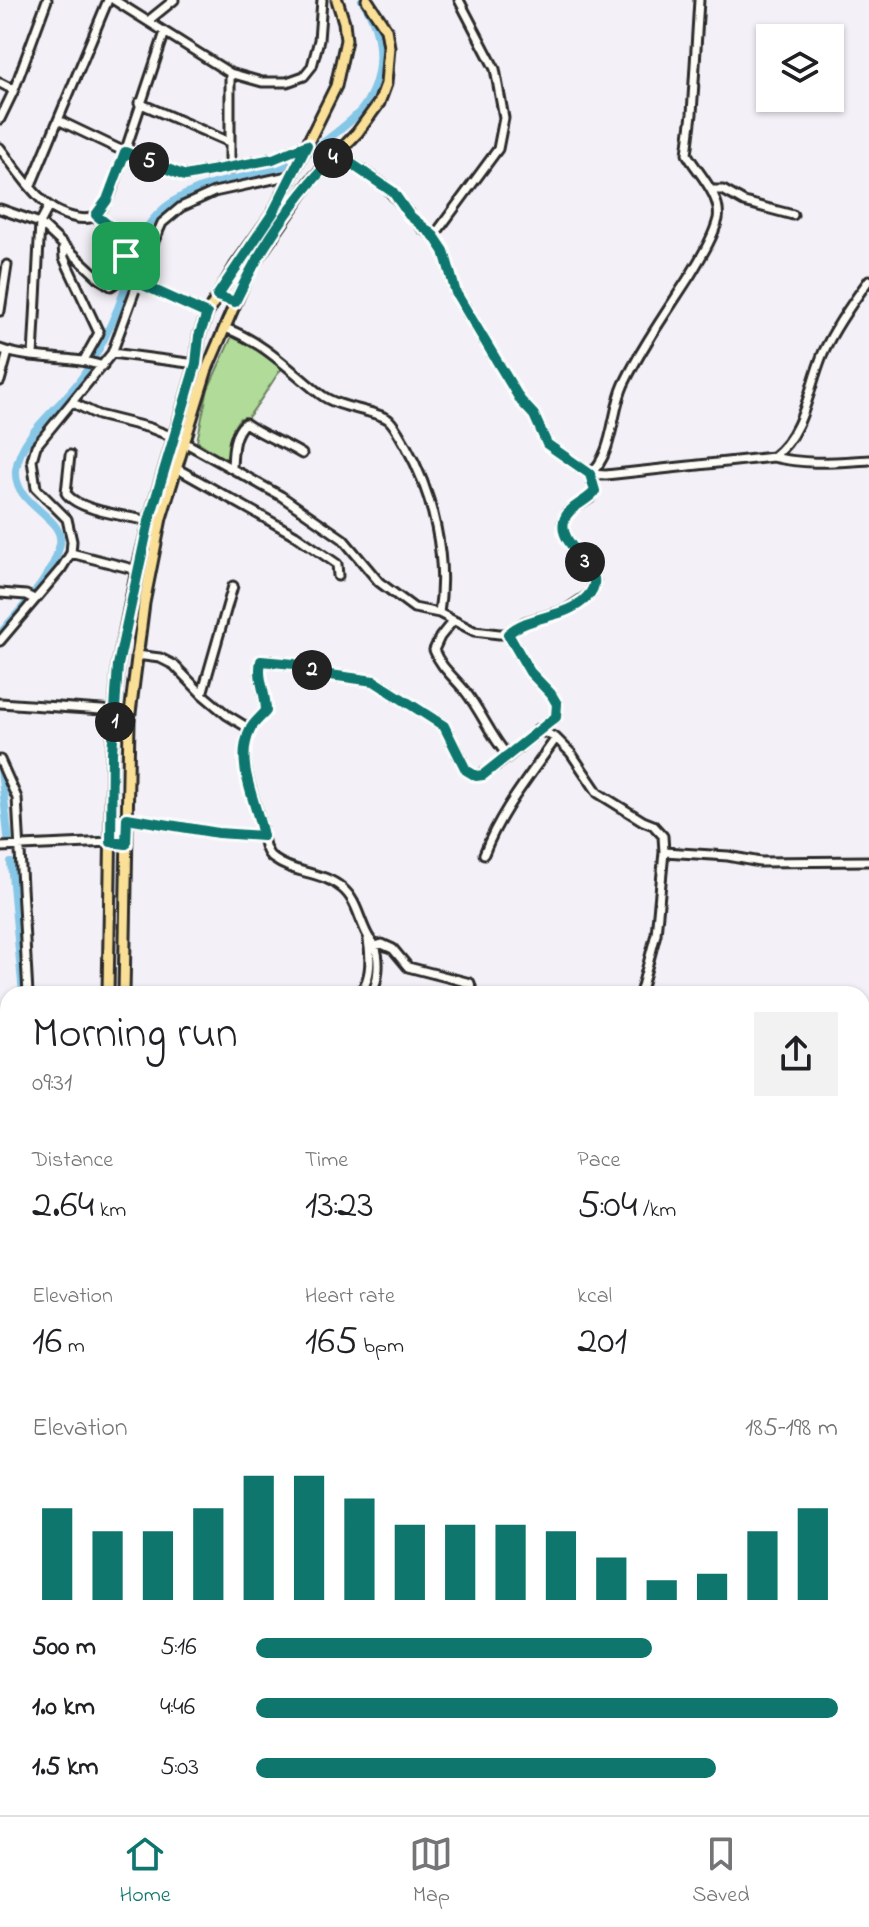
<!DOCTYPE html>
<meta charset="utf-8">
<style>
body{margin:0;font-family:"Indie Flower",sans-serif;background:#f2f2f2;color:#202124;height:100vh;display:flex;flex-direction:column;font-size:30px;white-space:nowrap}
*{box-sizing:border-box;margin:0}
p{font-size:26px;color:#757577}
.icon{flex:none;width:44px;height:44px;fill:none;stroke:currentColor;stroke-width:2;stroke-linecap:round;stroke-linejoin:round}
.map{position:relative;flex:1;overflow:hidden}
.drawer{position:absolute;left:0px;top:986px;width:870px;height:830px;display:flex;flex-direction:column;background:#fff;border-radius:24px 24px 0 0;box-shadow:0 2px 6px #0004}
.drawer>*{flex:none}
.tools{position:absolute;left:756px;top:24px;display:grid;gap:16px}
.tools a{display:grid;place-items:center;width:88px;height:88px;border-radius:0px;background:#fff;box-shadow:0 2px 6px #0004;font-size:40px}
.pin{position:absolute;display:grid;place-items:center;width:68px;height:68px;color:#fff;margin:-34px;border-radius:16px;box-shadow:0 4px 12px #0006}
.km{position:absolute;width:40px;height:40px;margin:-20px;border-radius:50%;background:#222;color:#fff;font-size:22px;line-height:40px;text-align:center}
.round{display:grid;place-items:center;flex:none;width:84px;height:84px;border-radius:0px;background:#f2f2f2}
.summary{display:flex;align-items:center;justify-content:space-between;height:136px;padding:0 32px}
h1{font-size:44px;font-weight:600;line-height:60px}
.metrics{display:grid;grid-template-columns:repeat(3,1fr);gap:12px;height:136px;padding:8px 32px}
.metrics div{display:grid;align-content:center}
.metrics b{font-size:40px;font-weight:600}
.metrics small{font-size:22px;font-weight:400}
.metrics p{font-size:22px}
.chart{height:224px;padding:16px 32px}
.chart p{display:flex;justify-content:space-between}
.chart svg{width:100%;height:144px;margin-top:8px;stroke:#0f766e;stroke-width:6}
ul{padding:0 32px;list-style:none;font-size:26px}
li{display:grid;grid-template-columns:128px 96px 1fr;align-items:center;height:60px}
li i{height:20px;border-radius:10px;background:#0f766e}
.menu{display:flex;justify-content:space-around;align-items:center;height:112px;border-top:2px solid #e0e0e0;background:#fff;font-size:22px;color:#757577}
.menu a{display:grid;justify-items:center;gap:4px}
.menu .on{color:#0f766e}
.map>svg:first-child{display:block}
</style>
<div class="map">
<svg width="869" height="1815" viewBox="0 0 869 1815">
<rect width="100%" height="100%" fill="#f3f1f7"/>
<filter id="ink" filterUnits="userSpaceOnUse"><feTurbulence type="fractalNoise" baseFrequency=".0125" numOctaves="2"/><feDisplacementMap in="SourceGraphic" scale="16" xChannelSelector="R" yChannelSelector="G"/><feConvolveMatrix kernelMatrix="1 2 1 2 8 2 1 2 1" color-interpolation-filters="sRGB"/></filter>
<g filter="url(#ink)">
<path fill="#b0db98" stroke="#6e8362" stroke-width="2" d="M233,334L249,343L282,368C269,386 259,404 245,421L240,418C229,431 230,445 227,461L197,441L208,389Z"/>
<g fill="none" stroke-linecap="round" stroke-linejoin="round">
<path stroke="#86c7e7" stroke-width="8" d="M0,634C21,608 53,578 60,544C65,516 13,506 16,470C21,430 66,405 85,373C98,352 109,330 118,308C131,276 132,240 158,214C189,182 239,181 280,167C297,162 313,150 327,140C339,130 354,120 363,108C386,75 384,32 362,0
M1,769L9,845
M11,863L23,994
M0,1575L8,1560
M0,1716L8,1717
M109,1808L114,1815"/>
<g stroke="#2b2b2b" stroke-width="13">
<path id="minor" d="M114,0L230,73L262,82H287L304,76L312,66L319,40L322,0
M148,21L174,0
M0,83L14,90
M139,103L229,142
M0,119L14,90L47,0
M58,120L125,152L165,32
M0,148C13,165 32,193 49,206C59,214 86,224 96,215C112,202 117,171 125,152L185,176L273,159L307,145
M230,169V73
M31,185L108,0
M711,190H723L744,202L793,215
M0,209L40,223L100,279L111,286L118,281L119,274L207,314
M96,215L129,242L119,274
M434,236L498,149L504,118L495,69L459,0
M63,245L64,258L99,333L84,360
M0,311L7,265
M225,328C262,341 290,370 320,394C339,409 376,410 389,420C396,427 401,438 406,446C433,494 448,558 439,613
M0,349C33,361 70,355 103,366
M112,353L196,364
M33,356L40,223L49,206
M0,381L8,352
M73,403L98,415L150,428L173,437
M184,442L281,496L343,539L379,582L414,608L439,613L474,631L499,634H508L525,622L566,610L590,594L595,580L591,568L573,549L565,534L563,522L568,512L590,498L595,491L590,474L547,444L534,415L521,401L456,293L444,251L434,236L422,228L384,185L337,154
M70,455L66,493C78,511 128,516 149,521
M773,457C807,465 834,462 869,460
M176,468L295,535L337,564L338,576
M232,468C233,452 232,435 245,423C263,436 283,442 302,454
M590,474C614,454 611,412 624,384C643,345 668,310 691,274C701,257 713,238 718,219C722,196 697,172 687,154L692,114L699,0
M590,474L606,475L773,457C805,433 808,388 823,353C835,327 852,303 869,280
M71,553L137,570
M0,593L26,595L34,599
M452,622L440,637L434,650C441,668 453,676 465,691C481,711 490,735 507,755
M0,641L61,569L71,553L72,541L67,519L36,488L32,460L36,446L112,353L149,252L162,223L181,207L214,192L292,175
M136,655L160,658L174,665L202,694L227,715L250,729
M202,694L233,586
M0,703L116,711
M538,729L556,738L571,753L598,793L643,821L653,825L663,836L664,852L728,856L760,862L869,861
M0,760L17,798L28,994
M127,818L218,833L263,836
M0,847L111,842L126,844
M484,854C501,810 530,776 556,738
M375,946L382,944L393,949L408,967L470,983L473,994
M358,994C372,981 371,958 368,940
M371,994C379,982 380,959 375,946C373,942 370,940 368,936C359,920 357,900 342,888C322,871 294,874 274,859C263,852 264,837 261,826C255,797 235,759 250,729C254,723 261,716 266,711C265,693 257,678 261,661L294,664L323,674L374,681L444,726L466,770L476,776C496,772 535,731 556,717L557,704L551,694L530,672L508,634
M640,994L656,934L664,852
M0,1034L3,1050L0,1079
M0,1188L8,1173
M862,1294L869,1296
M0,1411L8,1419
M0,1503L8,1496
M862,1567L869,1568
M0,1589L8,1574
M0,1711L8,1712
M862,1773L869,1772
M0,1783L8,1795
M18,1808L22,1815
M124,1808L129,1815
M361,1808L366,1815
M511,1808L517,1815
M685,1808L686,1815
M784,1808L785,1815
M803,1808L807,1815
M74,1815L86,1808
M429,1815L432,1808
M451,1815L454,1808"/>
</g>
<g stroke="#2b2b2b" stroke-width="15">
<path id="major" d="M108,994L112,753L118,665L137,570L153,507L196,364L199,336L207,314L236,265L273,213L336,86L346,40L344,22L337,0
M124,994L129,721L144,603L161,518L207,369L250,269L311,181L357,133L379,103L386,84L389,47L386,29L367,0
M862,1397H869
M862,1424H869
M296,1808L303,1815"/>
</g>
<use href="#minor" stroke="#fdfcf7" stroke-width="7"/>
<use href="#major" stroke="#fadf96" stroke-width="9"/>
</g>
</g>
<g fill="none" stroke-linecap="round" stroke-linejoin="round" filter="url(#ink)">
<g stroke="#fff" stroke-width="16">
<path id="route" d="M307,145L273,213L217,296L235,302C260,248 295,197 337,154L393,192L409,215L434,236L444,251L456,293L521,401L534,415L547,444L590,474L595,491C587,502 567,507 564,521C557,550 614,569 587,597C566,619 530,614 508,634L530,672L551,694L557,704L556,717L483,775L476,776L466,770L444,726L374,681L323,674L294,664L261,661C257,678 266,693 266,711C261,717 253,723 250,730C234,764 257,803 263,836L218,833L127,818L126,844L111,842L112,753L118,665L149,521L196,364L199,336L207,314L119,274L129,242L96,215L107,200L125,152L185,176L273,159Z"/>
</g>
<use href="#route" stroke="#0f766e" stroke-width="10"/>
</g>
</svg>
<div class="tools">
<a><svg class="icon" aria-label="layers" viewBox="0 0 24 24"><path d="M12 4l9 5-9 5-9-5zM3 14l9 5 9-5"/></svg></a>
</div>
<div class="pin" style="left:126px;top:256px;background:#1e9e55"><svg class="icon" aria-label="arrive" viewBox="0 0 24 24"><path d="M6 21V4h12l-3 4 3 4H6"/></svg></div>
<b class="km" style="left:115px;top:722px">1</b>
<b class="km" style="left:312px;top:670px">2</b>
<b class="km" style="left:585px;top:562px">3</b>
<b class="km" style="left:333px;top:158px">4</b>
<b class="km" style="left:149px;top:162px">5</b>
<section class="drawer">
<div class="summary"><div><h1>Morning run</h1><p>09:31</p></div><a class="round"><svg class="icon" aria-label="share" viewBox="0 0 24 24"><path d="M12 15V3M7 8l5-5 5 5M5 13v7h14v-7"/></svg></a></div>
<div class="metrics">
<div><p>Distance</p><b>2.64<small> km</small></b></div>
<div><p>Time</p><b>13:23</b></div>
<div><p>Pace</p><b>5:04<small> /km</small></b></div>
</div>
<div class="metrics">
<div><p>Elevation</p><b>16<small> m</small></b></div>
<div><p>Heart rate</p><b>165<small> bpm</small></b></div>
<div><p>kcal</p><b>201</b></div>
</div>
<div class="chart"><p><span>Elevation</span>185–198 m</p>
<svg viewBox="0 0 160 44" preserveAspectRatio="none"><path d="M5 44V16M15 44V23M25 44V23M35 44V16M45 44V6M55 44V6M65 44V13M75 44V21M85 44V21M95 44V21M105 44V23M115 44V31M125 44V38M135 44V36M145 44V23M155 44V16"/></svg>
</div>
<ul>
<li><b>500 m</b>5:16<i style="width:68%"></i></li>
<li><b>1.0 km</b>4:46<i style="width:100%"></i></li>
<li><b>1.5 km</b>5:03<i style="width:79%"></i></li>
</ul>
</section>
</div>
<nav class="menu">
<a class="on"><svg class="icon" aria-label="home" viewBox="0 0 24 24"><path d="M3 11l9-7 9 7M6 9v11h12V9"/></svg>Home</a>
<a><svg class="icon" aria-label="map" viewBox="0 0 24 24"><path d="M3 6l6-2 6 2 6-2v14l-6 2-6-2-6 2zM9 4v14M15 6v14"/></svg>Map</a>
<a><svg class="icon" aria-label="saved" viewBox="0 0 24 24"><path d="M7 4h10v16l-5-4-5 4z"/></svg>Saved</a>
</nav>
